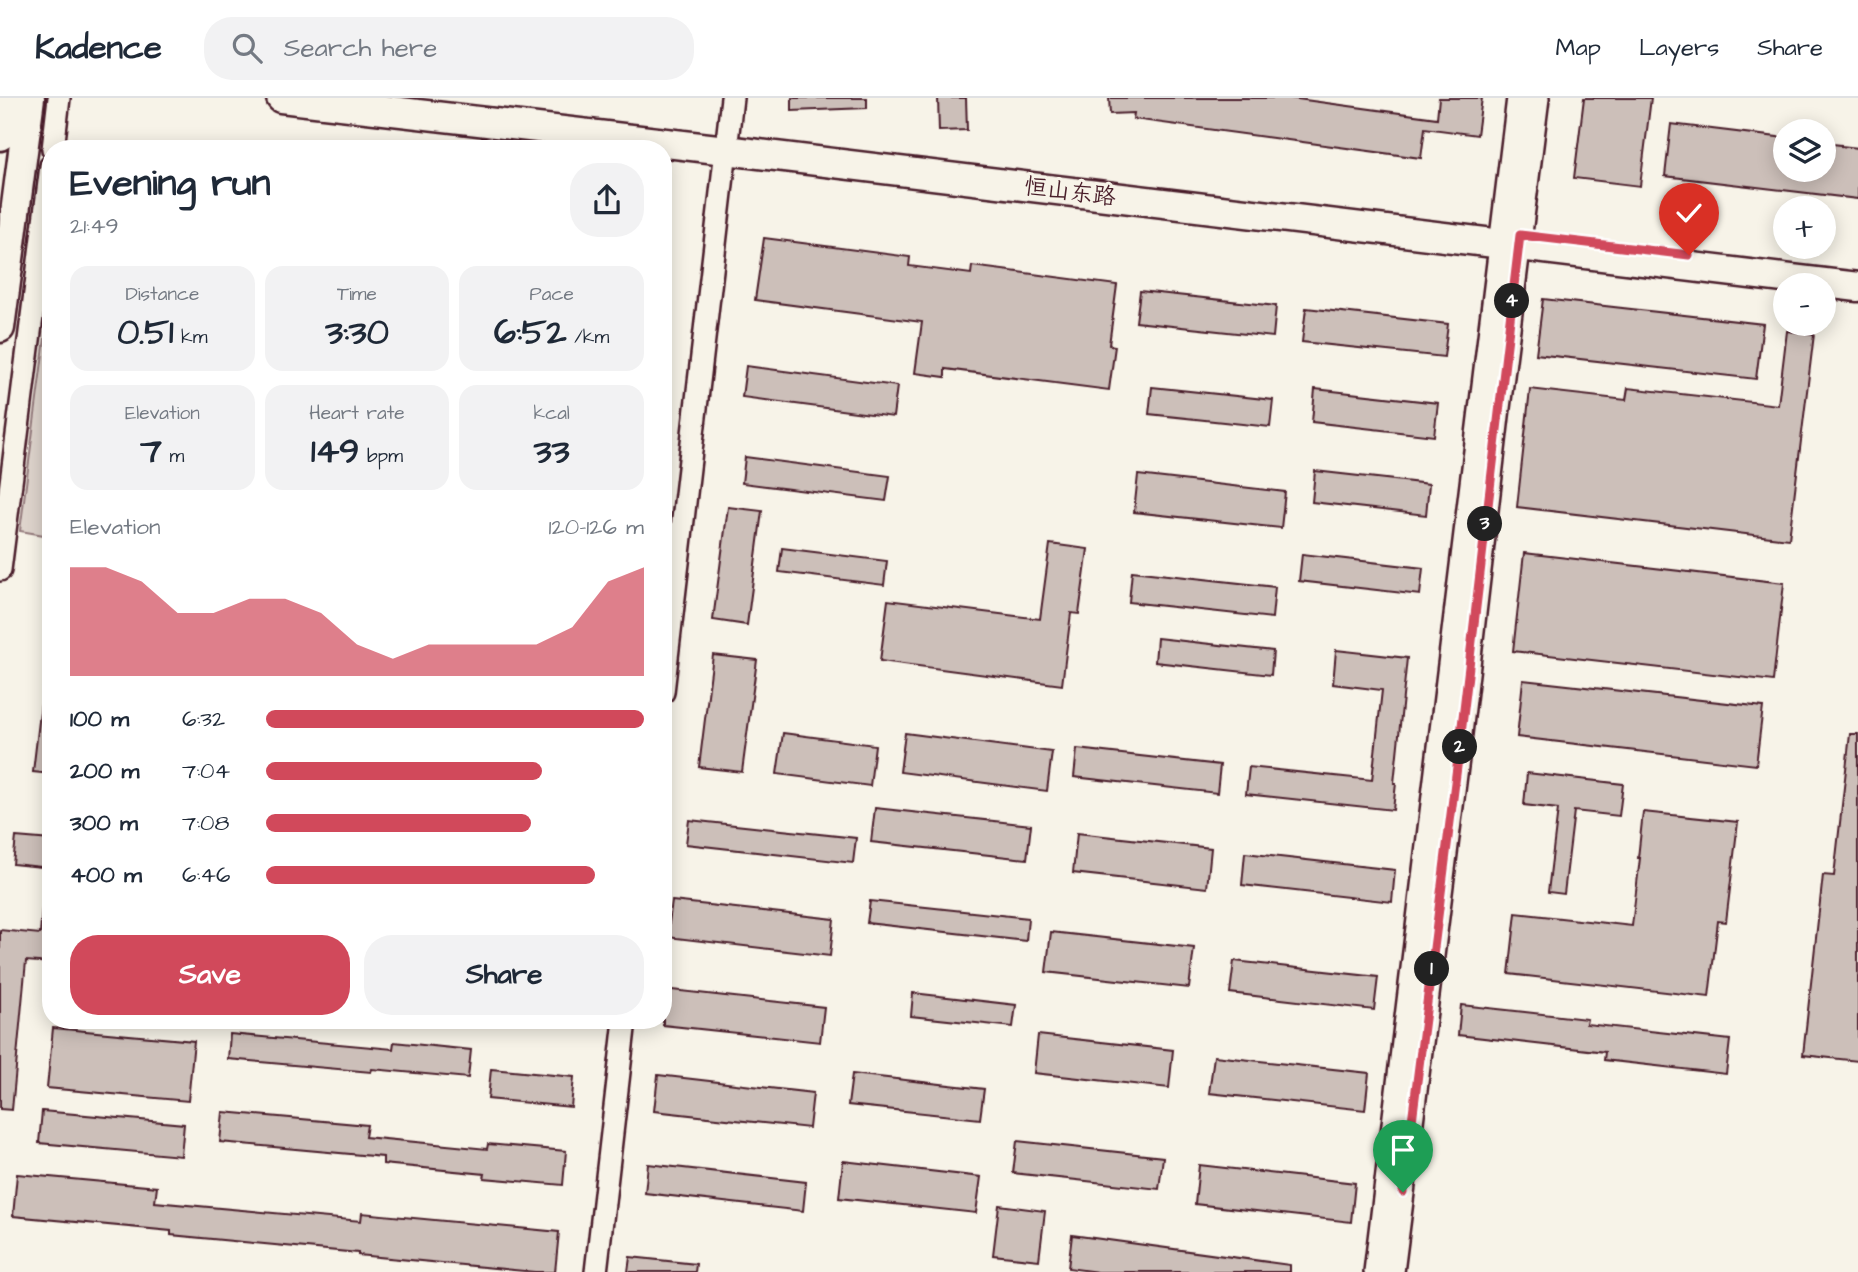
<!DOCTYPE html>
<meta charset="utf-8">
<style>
body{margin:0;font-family:"Architects Daughter","LXGW WenKai TC",sans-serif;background:#f2f2f3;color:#1f2937;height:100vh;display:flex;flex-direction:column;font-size:26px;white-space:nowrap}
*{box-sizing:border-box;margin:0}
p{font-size:23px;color:#747a83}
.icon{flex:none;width:38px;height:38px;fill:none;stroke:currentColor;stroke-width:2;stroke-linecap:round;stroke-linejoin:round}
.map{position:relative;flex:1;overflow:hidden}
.panel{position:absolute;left:42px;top:42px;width:630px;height:889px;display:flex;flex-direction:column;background:#fff;border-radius:28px;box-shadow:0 4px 18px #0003}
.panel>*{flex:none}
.controls{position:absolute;left:1773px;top:21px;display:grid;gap:14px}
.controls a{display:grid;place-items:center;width:63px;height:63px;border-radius:50%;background:#fff;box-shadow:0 4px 18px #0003;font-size:35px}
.pin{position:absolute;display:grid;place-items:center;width:60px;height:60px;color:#fff;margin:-72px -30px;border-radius:50% 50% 50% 0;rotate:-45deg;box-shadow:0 0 7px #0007}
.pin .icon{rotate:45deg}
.km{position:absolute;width:35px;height:35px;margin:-18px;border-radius:50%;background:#222;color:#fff;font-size:19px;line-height:35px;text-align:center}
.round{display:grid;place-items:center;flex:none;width:74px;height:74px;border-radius:28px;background:#f2f2f3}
.summary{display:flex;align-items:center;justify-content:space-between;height:119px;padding:0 28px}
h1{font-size:38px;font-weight:700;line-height:52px}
.figures{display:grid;grid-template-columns:repeat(3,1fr);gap:10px;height:119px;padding:7px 28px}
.figures div{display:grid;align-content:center;border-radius:18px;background:#f2f2f3;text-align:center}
.figures b{font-size:35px;font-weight:700}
.figures small{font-size:19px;font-weight:400}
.figures p{font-size:19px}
.chart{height:196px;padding:14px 28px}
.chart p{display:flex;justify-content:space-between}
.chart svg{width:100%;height:126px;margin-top:7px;fill:#d1495b;opacity:.7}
.button{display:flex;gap:14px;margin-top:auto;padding:14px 28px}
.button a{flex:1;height:80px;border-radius:28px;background:#d1495b;color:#fff;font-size:28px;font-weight:700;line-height:80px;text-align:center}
.button a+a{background:#f2f2f3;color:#1f2937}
ul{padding:0 28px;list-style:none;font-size:23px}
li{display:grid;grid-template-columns:112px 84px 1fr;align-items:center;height:52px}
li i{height:18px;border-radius:9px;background:#d1495b}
header{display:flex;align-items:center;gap:42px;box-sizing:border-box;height:98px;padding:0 35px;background:#fff;border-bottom:2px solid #e0e1e3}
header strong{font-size:33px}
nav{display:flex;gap:38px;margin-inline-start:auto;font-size:24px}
.search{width:490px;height:63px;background:#f2f2f3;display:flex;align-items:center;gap:18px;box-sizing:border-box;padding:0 24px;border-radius:28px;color:#747a83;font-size:26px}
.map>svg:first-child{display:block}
</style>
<header>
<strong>Kadence</strong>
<div class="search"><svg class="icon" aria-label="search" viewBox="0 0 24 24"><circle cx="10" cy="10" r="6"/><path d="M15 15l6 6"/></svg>Search here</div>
<nav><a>Map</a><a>Layers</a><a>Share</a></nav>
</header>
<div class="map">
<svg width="1858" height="1174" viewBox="0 0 1858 1174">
<rect width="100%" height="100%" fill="#f7f3e8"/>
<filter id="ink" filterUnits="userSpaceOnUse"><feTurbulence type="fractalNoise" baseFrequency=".0143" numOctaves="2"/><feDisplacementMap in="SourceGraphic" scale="14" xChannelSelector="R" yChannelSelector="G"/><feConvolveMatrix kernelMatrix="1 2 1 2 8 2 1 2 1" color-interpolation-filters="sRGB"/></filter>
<g filter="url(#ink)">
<path fill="#ded4cc" stroke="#947a7c" stroke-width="2" d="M51,193V388L44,437L20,433Z"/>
<path fill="#ccbfb9" stroke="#4a1f2b" stroke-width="2" d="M792,0H867V10L792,13Z
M938,0H966L967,32L939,33Z
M1109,0H1290L1437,20L1439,0H1482L1477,37L1425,30L1421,60L1133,21L1134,15L1110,16Z
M1584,0H1651L1640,88L1574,80Z
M1671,26L1785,40V72H1824V45L1841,47V48L1858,50V101L1665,78Z
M764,140L910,159L909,168L971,176L972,168L1117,187L1109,247L1115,248L1109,292L945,271V279L915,275L922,224L755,202Z
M1140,193L1276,208L1273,239L1136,224Z
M1543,201L1763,226L1756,281L1536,256Z
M1306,210L1448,226L1444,259L1302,244Z
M1787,233L1814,236L1789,441L1517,409L1530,291L1626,302L1628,290L1778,307Z
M746,268L897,288L893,319L742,299Z
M1152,289L1273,302L1270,329L1149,316Z
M1315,291L1438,305L1434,338L1312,324Z
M745,359L890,378L886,403L742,385Z
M1315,373L1429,386L1426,417L1312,404Z
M1138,377L1285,394L1281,430L1134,414Z
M728,409L762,413L747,527L713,522Z
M1050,446L1088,451L1079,516L1071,515L1062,587L880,563L888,502L1040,521Z
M782,450L887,463L884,487L779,474Z
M1524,455L1784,485L1773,583L1513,553Z
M1302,456L1423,470L1420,497L1299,483Z
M1132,473L1275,489L1272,520L1129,504Z
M1157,540L1273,553L1271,577L1155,564Z
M1336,552L1407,560L1394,685H1396L1393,712L1246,696L1249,669L1372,682L1382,592L1333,586Z
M713,557L757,562L742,674L699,669Z
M1523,582L1763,609L1756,667L1517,639Z
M43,589L51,590V676L33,674Z
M783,635L875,647L870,688L777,676Z
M905,635L1052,654L1047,693L900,674Z
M1850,636H1858V963L1803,957L1823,777L1834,778Z
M1077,651L1220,667L1217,695L1074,679Z
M1527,675L1623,686L1619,718L1574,713L1564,796L1548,794L1558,711L1524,707Z
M875,710L1031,727L1027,761L871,744Z
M1643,714L1738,724L1726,824L1718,823L1709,899L1509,876L1516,815L1632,828L1640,760H1638Z
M689,722L856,740L853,765L686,746Z
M1077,735L1211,750L1207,790L1073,775Z
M16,739L51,742V770L13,766Z
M1245,755L1395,772L1392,804L1242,787Z
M672,803L834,821L830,858L667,839Z
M870,803L1028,820L1026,843L867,825Z
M42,810L51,811V865L26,863L12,1012L0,1011V832L40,836Z
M1051,834L1194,850L1189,890L1046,874Z
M1234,863L1378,879L1374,912L1230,895Z
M663,891L824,909L820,944L663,927Z
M913,895L1016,907L1013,929L911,918Z
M1461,907L1587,921L1586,926L1730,942L1726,976L1604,962L1605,954L1458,937Z
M53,930L194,943L188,1003L47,990Z
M230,936L393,951L394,944L471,952L468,980L372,971L371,974L228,961Z
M1038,937L1173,952L1169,990L1034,975Z
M1214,958L1369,975L1365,1012L1209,995Z
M491,971L574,979L571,1009L488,1001Z
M852,976L984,991L980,1021L848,1007Z
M658,977L813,995L809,1030L654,1013Z
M42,1013L184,1026L181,1058L39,1045Z
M223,1014L367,1027L365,1039L487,1051L488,1046L566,1053L563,1087L484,1080L485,1076L383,1066V1059L220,1044Z
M1017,1043L1163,1059L1159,1091L1013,1075Z
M843,1063L981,1079L976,1115L839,1100Z
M648,1066L806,1084L803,1113L645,1095Z
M1199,1067L1355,1085L1351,1124L1195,1106Z
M17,1076L157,1089L155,1104L361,1123L362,1115L559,1134L555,1174H535L358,1157V1155L171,1137V1133L13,1118Z
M999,1107L1045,1113L1039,1162L993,1157Z
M1072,1137L1290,1167V1174H1098L1068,1170Z
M630,1159L696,1166L695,1174H628Z"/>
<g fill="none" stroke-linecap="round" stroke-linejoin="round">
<g stroke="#4a1f2b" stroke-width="26">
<path id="minor" d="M53,51L59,0
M0,472L51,68
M663,594L732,0
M596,1174L625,922
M1375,1174L1518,0
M1393,1174L1459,653L1498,318L1538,0"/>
</g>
<g stroke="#4a1f2b" stroke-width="33">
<path id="major" d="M281,0L726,52L1858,189
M0,38L5,0
M0,230L30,0"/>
</g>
<use href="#minor" stroke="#f7f3e8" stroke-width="21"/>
<use href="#major" stroke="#f7f3e8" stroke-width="28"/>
</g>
</g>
<g fill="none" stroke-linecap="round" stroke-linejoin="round" filter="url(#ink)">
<g stroke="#fff" stroke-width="14">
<path id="route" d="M1403,1094L1459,653L1520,137L1689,157"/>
</g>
<use href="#route" stroke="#d1495b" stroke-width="9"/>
</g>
<g text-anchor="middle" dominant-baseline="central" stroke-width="6" stroke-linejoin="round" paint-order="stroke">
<g font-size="23" fill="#4a1f2b" stroke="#f7f3e8">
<text transform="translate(1070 94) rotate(7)">恒山东路</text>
</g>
</g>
</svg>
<div class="controls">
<a><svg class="icon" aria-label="layers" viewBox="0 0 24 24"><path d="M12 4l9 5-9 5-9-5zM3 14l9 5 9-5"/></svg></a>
<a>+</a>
<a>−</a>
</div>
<div class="pin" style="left:1403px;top:1094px;background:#1e9e55"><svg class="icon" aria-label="arrive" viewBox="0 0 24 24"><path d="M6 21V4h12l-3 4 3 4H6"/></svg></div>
<div class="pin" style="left:1689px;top:157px;background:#d93025"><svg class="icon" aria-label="check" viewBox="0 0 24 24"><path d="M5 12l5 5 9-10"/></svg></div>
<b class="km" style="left:1432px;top:871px">1</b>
<b class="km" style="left:1460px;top:649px">2</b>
<b class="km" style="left:1485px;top:426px">3</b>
<b class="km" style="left:1512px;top:203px">4</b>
<section class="panel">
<div class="summary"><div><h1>Evening run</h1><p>21:49</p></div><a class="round"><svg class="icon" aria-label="share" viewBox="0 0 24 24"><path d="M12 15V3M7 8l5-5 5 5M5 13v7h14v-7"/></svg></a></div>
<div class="figures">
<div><p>Distance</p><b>0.51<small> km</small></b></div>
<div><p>Time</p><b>3:30</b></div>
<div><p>Pace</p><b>6:52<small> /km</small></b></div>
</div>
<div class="figures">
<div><p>Elevation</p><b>7<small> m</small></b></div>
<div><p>Heart rate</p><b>149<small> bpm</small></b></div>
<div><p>kcal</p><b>33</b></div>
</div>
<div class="chart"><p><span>Elevation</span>120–126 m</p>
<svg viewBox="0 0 160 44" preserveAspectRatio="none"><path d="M0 44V6L10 6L20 11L30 22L40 22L50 17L60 17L70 22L80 33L90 38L100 33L110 33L120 33L130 33L140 27L150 11L160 6V44z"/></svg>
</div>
<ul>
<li><b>100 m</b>6:32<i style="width:100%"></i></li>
<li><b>200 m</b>7:04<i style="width:73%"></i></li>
<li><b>300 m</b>7:08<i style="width:70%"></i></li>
<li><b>400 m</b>6:46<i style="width:87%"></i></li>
</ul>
<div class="button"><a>Save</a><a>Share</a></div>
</section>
</div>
